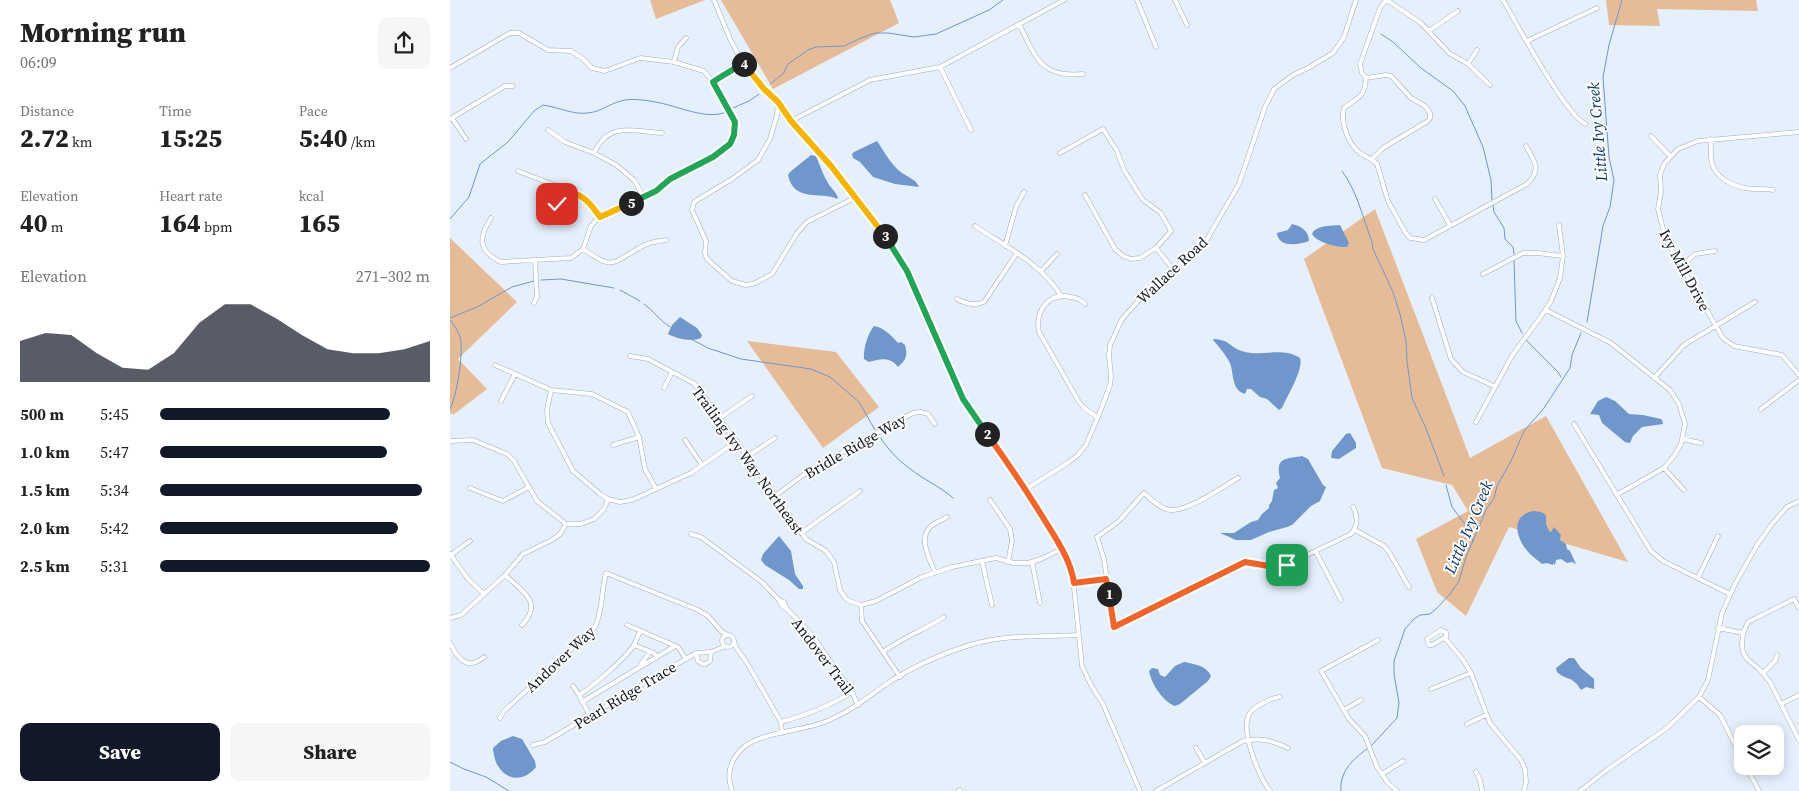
<!DOCTYPE html>
<meta charset="utf-8">
<style>
body{margin:0;font-family:"Source Serif 4",serif;background:#f6f6f6;color:#222;height:100vh;display:flex;flex-direction:column;font-size:19px;white-space:nowrap}
*{box-sizing:border-box;margin:0}
p{font-size:16px;color:#767676}
.icon{flex:none;width:28px;height:28px;fill:none;stroke:currentColor;stroke-width:2;stroke-linecap:round;stroke-linejoin:round}
.map{position:relative;flex:1;overflow:hidden}
.sheet{display:flex;flex-direction:column;background:#fff;width:450px}
.sheet>*{flex:none}
.fabs{position:absolute;left:1284px;top:725px;display:grid;gap:10px}
.fabs a{display:grid;place-items:center;width:50px;height:50px;border-radius:10px;background:#fff;box-shadow:0 2px 12px #0003;font-size:25px}
.pin{position:absolute;display:grid;place-items:center;width:42px;height:42px;color:#fff;margin:-21px;border-radius:10px;box-shadow:0 2px 8px #0006}
.km{position:absolute;width:25px;height:25px;margin:-12px;border-radius:50%;background:#222;color:#fff;font-size:14px;line-height:25px;text-align:center}
.round{display:grid;place-items:center;flex:none;width:52px;height:52px;border-radius:10px;background:#f6f6f6}
.headline{display:flex;align-items:center;justify-content:space-between;height:85px;padding:0 20px}
h1{font-size:28px;font-weight:800;line-height:38px}
.metrics{display:grid;grid-template-columns:repeat(3,1fr);gap:8px;height:85px;padding:5px 20px}
.metrics div{display:grid;align-content:center}
.metrics b{font-size:25px;font-weight:800}
.metrics small{font-size:14px;font-weight:400}
.metrics p{font-size:14px}
.chart{height:140px;padding:10px 20px}
.chart p{display:flex;justify-content:space-between}
.chart svg{width:100%;height:90px;margin-top:5px;fill:#111827;opacity:.7}
.primary-button{display:flex;gap:10px;margin-top:auto;padding:10px 20px}
.primary-button a{flex:1;height:58px;border-radius:10px;background:#111827;color:#fff;font-size:20px;font-weight:800;line-height:58px;text-align:center}
.primary-button a+a{background:#f6f6f6;color:#222}
ul{padding:0 20px;list-style:none;font-size:16px}
li{display:grid;grid-template-columns:80px 60px 1fr;align-items:center;height:38px}
li i{height:12px;border-radius:6px;background:#111827}
main{display:flex;flex:1;min-height:0}
.map>svg:first-child{display:block}
</style>
<main>
<section class="sheet">
<div class="headline"><div><h1>Morning run</h1><p>06:09</p></div><a class="round"><svg class="icon" aria-label="share" viewBox="0 0 24 24"><path d="M12 15V3M7 8l5-5 5 5M5 13v7h14v-7"/></svg></a></div>
<div class="metrics">
<div><p>Distance</p><b>2.72<small> km</small></b></div>
<div><p>Time</p><b>15:25</b></div>
<div><p>Pace</p><b>5:40<small> /km</small></b></div>
</div>
<div class="metrics">
<div><p>Elevation</p><b>40<small> m</small></b></div>
<div><p>Heart rate</p><b>164<small> bpm</small></b></div>
<div><p>kcal</p><b>165</b></div>
</div>
<div class="chart"><p><span>Elevation</span>271–302 m</p>
<svg viewBox="0 0 160 44" preserveAspectRatio="none"><path d="M0 44V24L10 20L20 21L30 30L40 37L50 38L60 30L70 15L80 6L90 6L100 13L110 21L120 28L130 30L140 30L150 28L160 24V44z"/></svg>
</div>
<ul>
<li><b>500 m</b>5:45<i style="width:85%"></i></li>
<li><b>1.0 km</b>5:47<i style="width:84%"></i></li>
<li><b>1.5 km</b>5:34<i style="width:97%"></i></li>
<li><b>2.0 km</b>5:42<i style="width:88%"></i></li>
<li><b>2.5 km</b>5:31<i style="width:100%"></i></li>
</ul>
<div class="primary-button"><a>Save</a><a>Share</a></div>
</section>
<div class="map">
<svg width="1349" height="791" viewBox="0 0 1349 791">
<rect width="100%" height="100%" fill="#e6f0fd"/>
<path fill="#e6bc98" d="M200,0H255L206,19Z
M271,0H440L449,23L323,89Z
M1156,0H1306L1308,11L1207,9L1210,26L1159,25Z
M925,209L1020,458L1096,416L1178,562L1059,527L1016,616L987,592L966,539L1018,511L1002,485L932,468L854,259Z
M0,238L67,302L8,359L37,389L3,415L0,412Z
M297,341L386,352L429,407L373,448Z"/>
<path fill="#6f97cc" d="M427,141C436,154 443,169 457,176C463,180 466,180 469,187L445,184L423,177L410,162L403,158L402,154L404,152Z
M361,155L366,156C370,165 373,175 378,183C381,189 387,192 388,199C370,191 344,203 338,175L340,172Z
M842,224C851,226 859,231 859,241C849,245 828,248 827,233L838,230Z
M890,225L899,243L897,247C888,248 866,242 862,234C866,225 880,226 890,225Z
M230,317L247,328L252,335L251,338C242,342 227,339 218,334L222,325Z
M424,326C433,327 442,336 448,343L451,342L455,345C458,356 456,360 448,367C440,356 430,359 419,362L414,359C413,349 418,333 424,326Z
M764,339C781,340 779,347 792,351C812,358 830,346 850,358C854,369 837,396 832,408L829,410L817,399L810,397L801,389H797L795,394C781,390 784,373 780,363C778,358 766,343 763,340Z
M1156,397L1165,401L1179,414L1193,415L1211,419L1212,420L1213,424L1192,427L1183,436L1180,443L1175,442L1152,423L1149,415L1140,414L1148,401Z
M900,433L906,443V448L889,459L881,458L882,451L896,434Z
M852,456L858,459L873,485L876,487L870,501L861,506L842,525L837,527L819,532L801,540H786L770,533H784L801,522L808,520L812,514L819,508V505L822,501L824,490L828,488L826,483L830,478C825,457 836,459 852,456Z
M1084,511L1091,512L1096,515V524L1099,531L1101,532L1104,527L1111,535L1110,540L1116,544L1117,549L1120,551L1126,564L1122,562L1117,563L1111,559L1106,560L1105,565L1103,563V565L1097,563L1092,564C1089,561 1084,558 1080,554C1067,541 1058,515 1084,511Z
M329,536L341,551L345,574L353,586V589H349L339,580L315,565L311,560L313,554Z
M1119,658H1124L1131,668L1144,679V689L1136,687L1131,690C1122,675 1117,681 1107,672L1106,668Z
M734,662C745,664 757,666 761,676L758,681L730,704L725,706C713,702 701,683 699,671L702,668L708,669L710,675L715,677L725,666Z
M63,736L72,739L85,761L86,767C76,780 58,783 48,766C45,762 44,755 43,750V748L51,741Z"/>
<g fill="none" stroke-linecap="round" stroke-linejoin="round">
<path stroke="#6f97cc" stroke-width="1" d="M931,34L943,42L971,68L1003,91L1015,106L1033,147L1041,180L1042,200
M320,84L333,74L338,64L358,50L366,47L394,46L411,38L425,33H438L464,37L486,34L539,10L553,0
M283,108L299,101L309,94
M892,171C907,191 913,218 922,242L923,249L943,292L950,314L956,341L957,361L962,398L975,426L994,476
M1043,205L1044,212L1054,228L1055,239L1063,247L1064,254
M0,219L19,197L30,164L58,142L84,111L93,105C108,107 123,115 138,113C150,112 159,104 171,101C180,98 195,100 205,102C226,105 257,121 276,112
M1064,260L1066,321L1072,333
M91,280L111,279L164,288
M170,290L190,301
M194,304C204,311 210,321 220,327
M0,318L27,307L62,287L84,281
M0,320C4,325 8,331 10,337C14,352 7,395 0,409
M1137,322L1153,226L1160,207L1164,180L1159,157L1153,77L1159,45L1172,0
M241,339L258,348L291,359L361,369L380,377L409,402L425,430
M1076,340L1108,372L1111,377
M429,436C437,448 448,460 459,468C474,480 488,485 503,498
M996,485L1002,507L1017,527L1023,542
M922,745L947,718L949,703L944,674V661L955,629L964,619L970,615L980,614L987,608L1000,594L1009,581L1016,557L1036,510L1044,498L1047,486L1061,461L1074,431L1094,408L1120,368L1122,355L1131,333
M0,762L14,769L36,777L59,791
M891,791C889,772 903,759 917,749"/>
<g stroke="#9babc0" stroke-width="5">
<path id="minor" d="M264,0L281,41L292,61L314,89L328,102L341,121L381,166L445,250L457,271L513,399L576,489L612,549L623,578L632,666L641,685L653,704L690,791
M687,0L706,47
M725,0L737,25
M936,0L930,8L910,64L912,73L916,78C915,98 908,97 894,108C890,122 898,144 910,153C916,157 922,159 927,164L938,201L955,232L960,238L974,240L1077,184C1092,169 1085,162 1076,146
M937,0L971,23L999,53L1018,64L1040,85
M1053,0C1066,22 1117,118 1136,124
M569,24C586,57 590,78 633,74
M979,31L1008,11
M1077,41L1147,8
M224,62L228,47L236,38
M1018,64L1027,50
M490,67L521,130
M0,68L60,33H69L98,50L121,51L132,58L142,68L155,71L190,58L224,62L254,71L263,82L285,122L284,135L280,144L263,157L220,179L206,191L149,217L141,226L133,249L121,258L51,262C28,251 28,238 41,218
M279,70H284L293,63
M916,78L936,75L941,76L961,98L975,106L980,113V118L978,121L933,148L922,159
M263,82C273,75 281,67 290,59
M328,102L327,115L320,139L308,160L282,179L244,202L242,210L256,241L255,253L257,259L282,281L296,285L303,284L322,274L347,233L357,222L406,197
M2,118L16,139
M0,119L55,86H63
M341,121L420,80L490,67L614,0
M98,130L115,142L144,153L166,165L185,181L193,197
M1349,132L1248,141L1228,149L1214,164L1210,175L1211,192L1208,209L1216,240L1273,338L1284,346L1332,355L1349,375
M1201,136L1220,156
M1261,139C1261,147 1260,156 1262,163C1265,177 1282,186 1295,188C1305,190 1313,188 1323,190
M144,153C159,121 182,131 212,133
M610,153L653,129L667,151L674,170L693,200L711,213L721,231L706,248L690,258L681,259L673,256L665,249L635,195
M68,171L130,195L139,201L149,217
M985,199L1000,225
M96,213L107,203L111,189
M525,226C555,246 592,264 611,296
M555,246L566,207L574,192
M706,248L723,269
M133,249C163,270 161,264 189,248C197,243 207,241 216,240
M1231,267L1245,254L1265,251
M591,271L607,254
M1033,274L1073,253H1087L1113,256
M982,298L1001,359L1013,372L1044,386
M507,299C517,304 524,306 534,302L567,253
M84,303L87,297L85,261
M635,304C631,299 626,298 621,297C598,292 585,311 589,332L629,402L634,408L647,417
M1096,310L1161,343L1220,390L1229,404L1235,424L1231,444L1224,456L1214,468L1168,494
M180,356L198,359L245,384L356,539L376,551L384,562L390,590L397,600L411,605L426,601L472,577L502,567L546,558L564,563H578L591,559L612,549
M45,365L101,390L142,394L178,412L189,437L195,469L206,489
M1204,378L1234,345L1305,302
M214,388L222,372
M101,390L97,410L98,423L123,471L150,494L158,499L170,502L182,500L241,473L287,441
M51,401L65,374
M1311,409L1349,380
M270,418L302,396
M1026,422L1063,354L1090,318L1101,301L1110,278L1113,256L1109,225
M1124,424L1201,551L1213,561L1280,594
M1232,439L1251,443
M235,440L252,465
M1,441L23,440L57,454L64,461L87,501L116,524H131L144,519L154,509L158,499
M163,445L189,437
M298,456L325,438
M1214,468L1234,490
M788,478C773,487 737,512 720,510C710,509 701,499 694,493L669,521L647,537L654,559L664,627L795,562L830,568L901,534C908,526 908,516 903,507
M20,488L53,501L79,487
M576,489L619,462L628,455L636,445L652,407L660,385L661,377L659,355L660,345L672,319L689,300L756,241L789,184L815,107L824,89L843,75L858,68L883,53L894,37L906,0
M325,496L356,473L463,413L471,412L478,414L485,424
M540,500L560,529L562,541L558,562
M905,530L934,546L939,552L959,587
M351,533L410,491
M241,534L251,537L312,582L329,600
M866,552L891,600
M0,554L19,580L34,594
M1,555L20,541
M532,561L542,605
M582,562L590,603
M485,573C480,559 468,540 480,527C484,523 492,520 497,517
M55,575C72,591 94,602 72,625
M1248,578L1268,536
M624,583L656,579
M411,605L412,621L450,677
M1349,608L1344,599L1298,622L1293,633L1292,645L1293,652L1297,659L1309,669L1320,682L1349,740
M337,609L334,602L329,600L331,605L337,609L361,634L402,692L408,705
M0,618L11,615L55,575L73,554L102,540L110,534L116,524
M177,625L228,647L236,659
M1268,628L1293,633
M991,630L996,632V637L982,645H979L977,639Z
M272 641a6 6 0 1 1 12 0a6 6 0 1 1-12 0Z
M995,638L1014,661L1021,673L1040,723L1071,760L1075,769L1076,782L1074,791
M928,640L871,671L899,719L915,736L927,767L938,783L947,791
M284,642L287,649L297,663L331,722L332,733
M0,643C8,659 17,671 34,657
M184,645L204,653L207,657
M433,652C452,638 474,630 494,617
M246,653L248,661L253,664H256L260,661L261,652
M190,667L191,664L200,652
M1313,673L1325,661L1327,655
M123,686L129,695
M981,689L1021,673
M1249,697L1270,715L1292,759
M132,702L225,646
M1331,704L1349,695
M894,710L911,700
M140,716L129,695C143,686 174,660 184,645C186,641 188,636 190,631
M50,718L53,712L145,627C153,611 151,591 156,573L248,610L258,616L272,632L278,635
M331,722C356,715 380,706 402,692
M1017,724L1036,715
M83,745L95,742L246,653L261,652L276,646
M746,748L755,763
M1296,766L1309,791
M1026,772L1030,780L1032,791
M932,774L953,761
M282,791C276,774 280,759 294,747C312,732 354,731 377,721C399,712 416,699 435,685C460,668 491,654 520,645C556,634 593,637 629,635
M508,791L510,790
M706,791L793,741C810,737 823,741 838,748
M820,791C809,778 789,728 800,713C806,705 821,698 830,697
M1130,791L1158,769L1217,728L1249,697L1258,680L1272,613L1285,584L1307,545L1322,524L1337,507L1349,501"/>
</g>
<use href="#minor" stroke="#fff" stroke-width="4"/>
</g>
<g fill="none" stroke-linecap="round" stroke-linejoin="round">
<g stroke="#fff" stroke-width="10">
<path id="split-1" d="M659,594L664,627L795,562L830,568L837,565"/>
</g>
<g stroke="#fff" stroke-width="10">
<path id="split-2" d="M537,434C558,463 578,493 597,524C608,542 621,561 624,583L656,579L659,594"/>
</g>
<g stroke="#fff" stroke-width="10">
<path id="split-3" d="M435,236L457,271L513,399L537,434"/>
</g>
<g stroke="#fff" stroke-width="10">
<path id="split-4" d="M294,64L314,89L328,102L341,121L381,166L435,236"/>
</g>
<g stroke="#fff" stroke-width="10">
<path id="split-5" d="M181,203L206,191L220,179L263,157L280,144L284,135L285,122L263,82C273,75 283,70 293,63L294,64"/>
</g>
<g stroke="#fff" stroke-width="10">
<path id="split-6" d="M107,204L111,189C132,195 137,198 150,217L181,203"/>
</g>
<use href="#split-1" stroke="#f0652b" stroke-width="6"/>
<use href="#split-2" stroke="#f0652b" stroke-width="6"/>
<use href="#split-3" stroke="#22a559" stroke-width="6"/>
<use href="#split-4" stroke="#f5b400" stroke-width="6"/>
<use href="#split-5" stroke="#22a559" stroke-width="6"/>
<use href="#split-6" stroke="#f5b400" stroke-width="6"/>
</g>
<g text-anchor="middle" dominant-baseline="central" stroke-width="4" stroke-linejoin="round" paint-order="stroke">
<g font-size="15" fill="#12181f" stroke="#fcfcfc">
<text transform="translate(722 270) rotate(-43)">Wallace Road</text>
<text transform="translate(1235 270) rotate(62)">Ivy Mill Drive</text>
<text transform="translate(405 446) rotate(-30)">Bridle Ridge Way</text>
<text transform="translate(298 460) rotate(54)">Trailing Ivy Way Northeast</text>
<text transform="translate(373 656) rotate(53)">Andover Trail</text>
<text transform="translate(110 659) rotate(-43)">Andover Way</text>
<text transform="translate(175 695) rotate(-31)">Pearl Ridge Trace</text>
</g>
<g font-size="16" font-style="italic" fill="#0c3667" stroke="#fcfcfc">
<text transform="translate(1147 132) rotate(-95)">Little Ivy Creek</text>
<text transform="translate(1018 527) rotate(-67)">Little Ivy Creek</text>
</g>
</g>
</svg>
<div class="fabs">
<a><svg class="icon" aria-label="layers" viewBox="0 0 24 24"><path d="M12 4l9 5-9 5-9-5zM3 14l9 5 9-5"/></svg></a>
</div>
<div class="pin" style="left:837px;top:565px;background:#1e9e55"><svg class="icon" aria-label="arrive" viewBox="0 0 24 24"><path d="M6 21V4h12l-3 4 3 4H6"/></svg></div>
<div class="pin" style="left:107px;top:204px;background:#d93025"><svg class="icon" aria-label="check" viewBox="0 0 24 24"><path d="M5 12l5 5 9-10"/></svg></div>
<b class="km" style="left:659px;top:594px">1</b>
<b class="km" style="left:537px;top:434px">2</b>
<b class="km" style="left:435px;top:236px">3</b>
<b class="km" style="left:294px;top:64px">4</b>
<b class="km" style="left:181px;top:203px">5</b>
</div>
</main>
